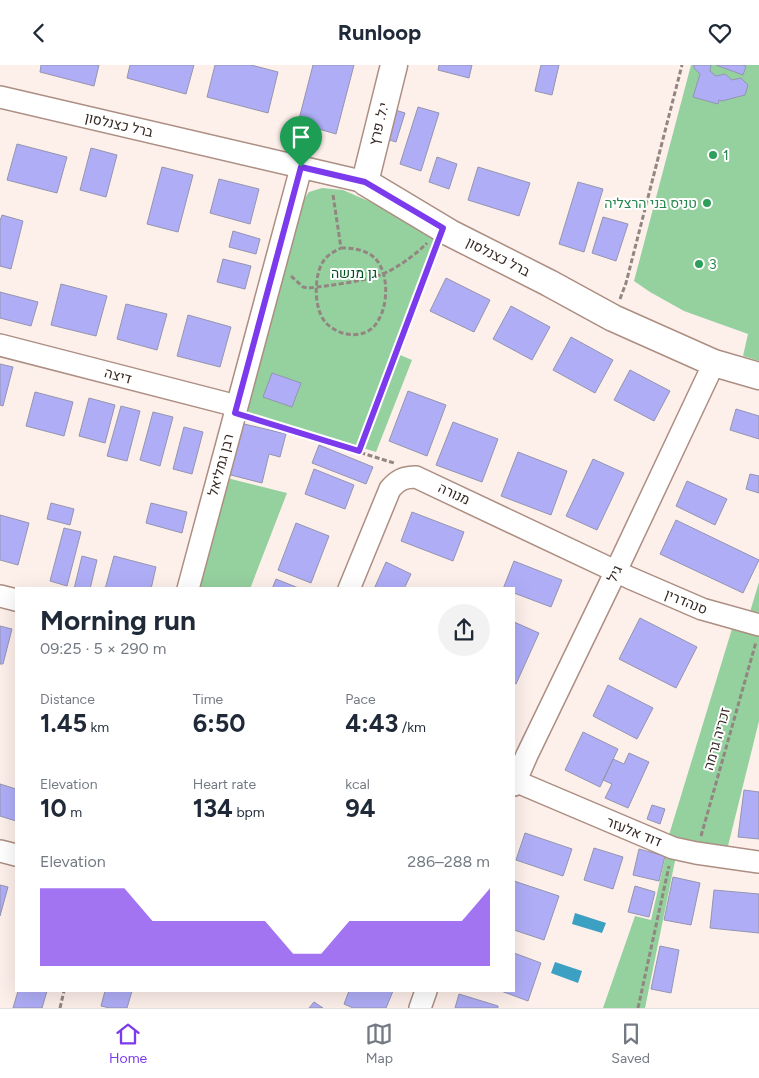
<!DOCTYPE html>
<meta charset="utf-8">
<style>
body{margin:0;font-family:Figtree,Heebo,sans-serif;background:#f2f2f3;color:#1f2937;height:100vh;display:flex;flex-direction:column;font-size:19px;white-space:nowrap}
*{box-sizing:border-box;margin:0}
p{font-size:16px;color:#747a83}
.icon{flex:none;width:28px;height:28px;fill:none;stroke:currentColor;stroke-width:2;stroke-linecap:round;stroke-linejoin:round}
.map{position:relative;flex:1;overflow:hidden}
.sheet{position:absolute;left:15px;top:522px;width:500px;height:405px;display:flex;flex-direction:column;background:#fff;border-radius:0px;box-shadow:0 5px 20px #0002}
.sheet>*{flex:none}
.pin{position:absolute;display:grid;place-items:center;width:42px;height:42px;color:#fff;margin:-51px -21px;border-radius:50% 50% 50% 0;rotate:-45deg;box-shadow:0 0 5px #0007}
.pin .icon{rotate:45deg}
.round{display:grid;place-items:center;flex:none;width:52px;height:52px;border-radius:26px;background:#f2f2f3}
.headline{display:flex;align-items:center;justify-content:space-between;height:85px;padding:0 25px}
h1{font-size:28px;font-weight:700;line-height:38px}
.figures{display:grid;grid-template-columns:repeat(3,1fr);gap:8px;height:85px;padding:5px 25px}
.figures div{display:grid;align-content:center}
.figures b{font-size:25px;font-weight:700}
.figures small{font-size:14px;font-weight:400}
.figures p{font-size:14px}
.chart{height:140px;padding:10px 25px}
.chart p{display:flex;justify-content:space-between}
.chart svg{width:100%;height:90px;margin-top:5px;fill:#7c3aed;opacity:.7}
header{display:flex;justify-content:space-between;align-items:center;height:65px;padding:0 25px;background:#fff;font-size:22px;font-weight:700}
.dock{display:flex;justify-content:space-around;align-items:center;height:70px;border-top:1px solid #e0e1e3;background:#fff;font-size:14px;color:#747a83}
.dock a{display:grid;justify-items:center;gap:2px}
.dock .active{color:#7c3aed}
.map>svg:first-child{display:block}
</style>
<header><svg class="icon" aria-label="back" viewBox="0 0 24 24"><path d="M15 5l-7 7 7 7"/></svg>Runloop<svg class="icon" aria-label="heart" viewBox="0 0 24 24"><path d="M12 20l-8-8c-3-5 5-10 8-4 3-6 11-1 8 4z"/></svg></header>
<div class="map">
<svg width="759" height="943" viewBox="0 0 759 943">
<rect width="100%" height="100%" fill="#fdefea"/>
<path fill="#95d09f" d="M691,0H759V296L743,291L748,269L684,246L650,227L634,216Z
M322,123L343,125L396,148L442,178L400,290L412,295L376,387L243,347L300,140L309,127Z
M227,413L287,428L250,524H193Z
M759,517V656L728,781L699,779L669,770L735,554L747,557Z
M666,789L676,791L645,943H603L635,851L651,855Z"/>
<path fill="#3ca0c2" d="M575,848L606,858L602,868L572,859Z
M555,897L582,906L578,918L551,908Z"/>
<path fill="#afadf6" stroke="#9495b0" d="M41,0H99L94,21L40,7Z
M130,0H194L186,29L127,13Z
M215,0H251L278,7L268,48L207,32Z
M313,0H354L336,69L298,58Z
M439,0H472L469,13L438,5Z
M541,0H559L552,30L535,26Z
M694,0H711L710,6L716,11L725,9L732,15L741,13L748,20L745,30L722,36L719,35L718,39L693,32L700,9L694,3Z
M716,0H743L746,1L743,10Z
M418,42L439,48L421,106L400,99Z
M392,44L405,48L396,77L383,73Z
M17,79L67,92L57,128L7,115Z
M91,83L117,90L106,132L80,125Z
M437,92L457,99L449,124L429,117Z
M162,102L193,110L178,167L147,159Z
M478,102L530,118L519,151L468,135Z
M219,114L259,124L250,159L210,148Z
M578,117L603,124L584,187L559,179Z
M2,150L23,156L11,204L0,201V156Z
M603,152L628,159L616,196L592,188Z
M233,166L260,174L256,189L229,182Z
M223,194L251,201L245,224L217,217Z
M446,213L490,235L474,267L430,246Z
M61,219L107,231L96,271L51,260Z
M0,227L38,237L31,261L0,253Z
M126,239L167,249L157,285L117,274Z
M511,241L550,262L532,295L493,274Z
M188,250L231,262L220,302L177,291Z
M571,272L613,295L595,328L553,305Z
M0,299L13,302L3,341L0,340Z
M630,305L670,326L654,356L614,335Z
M272,308L301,318L292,342L263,332Z
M408,326L446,340L427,391L389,376Z
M35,327L73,337L64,371L26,361Z
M89,333L115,340L105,378L79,371Z
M121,341L140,346L127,396L107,391Z
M736,344L759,351V374L730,365Z
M153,347L173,352L160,401L140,395Z
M453,357L498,374L482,417L436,400Z
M240,358L286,369L280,392L269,389L262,418L227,409Z
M184,362L203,367L192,409L173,404Z
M319,380L373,402L366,419L312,398Z
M518,387L567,406L551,450L501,431Z
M593,394L624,408L597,465L566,451Z
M314,404L354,420L345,444L305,429Z
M750,409L759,411V428L746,424Z
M687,416L727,434L715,460L676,441Z
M51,438L74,444L70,460L47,454Z
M151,438L187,447L182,468L146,458Z
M412,447L464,467L453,496L401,476Z
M0,450L29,458L18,500L0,495Z
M676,455L759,495L743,528L660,489Z
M296,458L329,471L311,518L278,505Z
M64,463L81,467L67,521L50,516Z
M82,491L97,495L90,524H74Z
M114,491L156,502L151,524H105Z
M514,496L562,515L551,542L514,528V524H503Z
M386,497L411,509L404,524H374Z
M276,514L301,524H272Z
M640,553L697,582L676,623L619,594Z
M514,557L539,568L516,619L514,618Z
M0,561L12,564L3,599H0Z
M608,620L653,643L637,674L593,651Z
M583,667L618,684L600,722L565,705Z
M629,688L649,697L628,743L605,733L612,719L603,715L613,694L624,699Z
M0,719L16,724V756L0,751Z
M744,725L759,727V774L738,772Z
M652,740L665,744L660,759L647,754Z
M525,768L572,784L563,811L516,795Z
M594,783L623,792L613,824L584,815Z
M639,784L665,791L659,816L633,810Z
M673,812L700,818L691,860L664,855Z
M514,816L559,831L544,875L514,865Z
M0,820L8,822L0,851Z
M635,821L655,827L649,852L628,847Z
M714,825L759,829V868L710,863Z
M660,881L679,885L671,928L651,924Z
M514,888L541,898L528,936L501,926H514Z
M18,926H47L42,943H13Z
M105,926H132L127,943H110L101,941Z
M349,926H393L386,943H353L344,939Z
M459,929L498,941V943H455Z
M314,937L323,943H309Z"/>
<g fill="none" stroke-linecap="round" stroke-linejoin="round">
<g stroke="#ac8e82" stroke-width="24">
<path id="minor" d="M0,32L365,117
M0,280L237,341
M188,524L301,103
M349,524L390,424C398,415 404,412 416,412L630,513L702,544L759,560
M0,531L16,535
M515,716L673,783L696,788L759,797
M514,720L527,690L616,506L714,298
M0,786L16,790
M420,943L426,926"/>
</g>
<g stroke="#ac8e82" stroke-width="29">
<path id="tertiary" d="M394,0L365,117L450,168L549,218L613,253L714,298L759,311"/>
</g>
<path stroke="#938580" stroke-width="3" stroke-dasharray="5 2.5" stroke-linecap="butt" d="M333,130L341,183
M341,183C351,183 362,184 371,190C389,202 389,237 379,254C369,275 342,273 327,259C313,246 313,208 325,194C329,189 335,186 341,183Z
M291,211L303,222L308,223C328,221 367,216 385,208C400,201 415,190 427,178
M620,234L626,218L682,0
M253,354L394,398
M359,386L436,183
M701,771L756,577
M60,943L64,926
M638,943L669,801"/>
<use href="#minor" stroke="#fff" stroke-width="21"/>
<use href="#tertiary" stroke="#fff" stroke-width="26"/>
</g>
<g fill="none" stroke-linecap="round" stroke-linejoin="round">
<g stroke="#fff" stroke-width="10">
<path id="route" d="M301,102L365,117L443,163L359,386L235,348Z"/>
</g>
<use href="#route" stroke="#7c3aed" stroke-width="6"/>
</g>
<g fill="#2e9e5b" stroke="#fff" stroke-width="2">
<circle cx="713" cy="90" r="5"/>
<circle cx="707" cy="138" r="5"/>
<circle cx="699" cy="199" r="5"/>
</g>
<g text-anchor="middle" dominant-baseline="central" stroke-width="4" stroke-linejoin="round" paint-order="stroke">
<g font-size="14" fill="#342722" stroke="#fff">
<text transform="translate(379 59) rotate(-76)">י.ל. פרץ</text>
<text transform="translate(119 60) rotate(13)">ברל כצנלסון</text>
<text transform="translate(498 192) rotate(27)">ברל כצנלסון</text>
<text transform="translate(118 311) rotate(15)">דיצה</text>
<text transform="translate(221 400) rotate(-75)">רבן גמליאל</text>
<text transform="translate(454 429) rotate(25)">מנורה</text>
<text transform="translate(615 509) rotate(-64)">גיל</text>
<text transform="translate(686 537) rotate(22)">סנהדרין</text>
<text transform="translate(717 674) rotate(-74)">זכריה גרמה</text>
<text transform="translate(634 767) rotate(22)">דוד אלעזר</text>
</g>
<g font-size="14" fill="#27864d" stroke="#fff" text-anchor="start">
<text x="723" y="90">1</text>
<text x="697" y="138" text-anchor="end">טניס בני הרצליה</text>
<text x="709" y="199">3</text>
</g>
<g font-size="14" fill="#00501f" stroke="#fff">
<text x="354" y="208">גן מנשה</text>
</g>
</g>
</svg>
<div class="pin" style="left:301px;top:102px;background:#1e9e55"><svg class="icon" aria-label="arrive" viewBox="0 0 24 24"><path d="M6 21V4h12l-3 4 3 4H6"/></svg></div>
<section class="sheet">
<div class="headline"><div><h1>Morning run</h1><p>09:25 · 5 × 290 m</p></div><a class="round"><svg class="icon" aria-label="share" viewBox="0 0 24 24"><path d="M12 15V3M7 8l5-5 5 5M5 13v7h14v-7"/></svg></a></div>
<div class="figures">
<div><p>Distance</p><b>1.45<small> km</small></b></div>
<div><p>Time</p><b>6:50</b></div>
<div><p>Pace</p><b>4:43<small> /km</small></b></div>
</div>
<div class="figures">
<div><p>Elevation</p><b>10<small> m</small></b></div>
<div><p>Heart rate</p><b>134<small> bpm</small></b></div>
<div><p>kcal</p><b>94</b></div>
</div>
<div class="chart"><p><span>Elevation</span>286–288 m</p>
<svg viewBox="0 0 160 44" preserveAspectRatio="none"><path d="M0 44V6L10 6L20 6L30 6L40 22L50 22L60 22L70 22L80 22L90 38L100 38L110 22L120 22L130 22L140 22L150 22L160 6V44z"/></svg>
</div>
</section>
</div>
<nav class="dock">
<a class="active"><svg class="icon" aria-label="home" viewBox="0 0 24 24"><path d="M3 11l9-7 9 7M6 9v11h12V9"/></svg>Home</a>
<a><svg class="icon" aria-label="map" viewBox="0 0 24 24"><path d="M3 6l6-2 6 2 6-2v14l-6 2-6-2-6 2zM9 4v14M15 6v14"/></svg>Map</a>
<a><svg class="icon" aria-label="saved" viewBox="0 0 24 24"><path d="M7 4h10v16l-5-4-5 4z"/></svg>Saved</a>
</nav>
